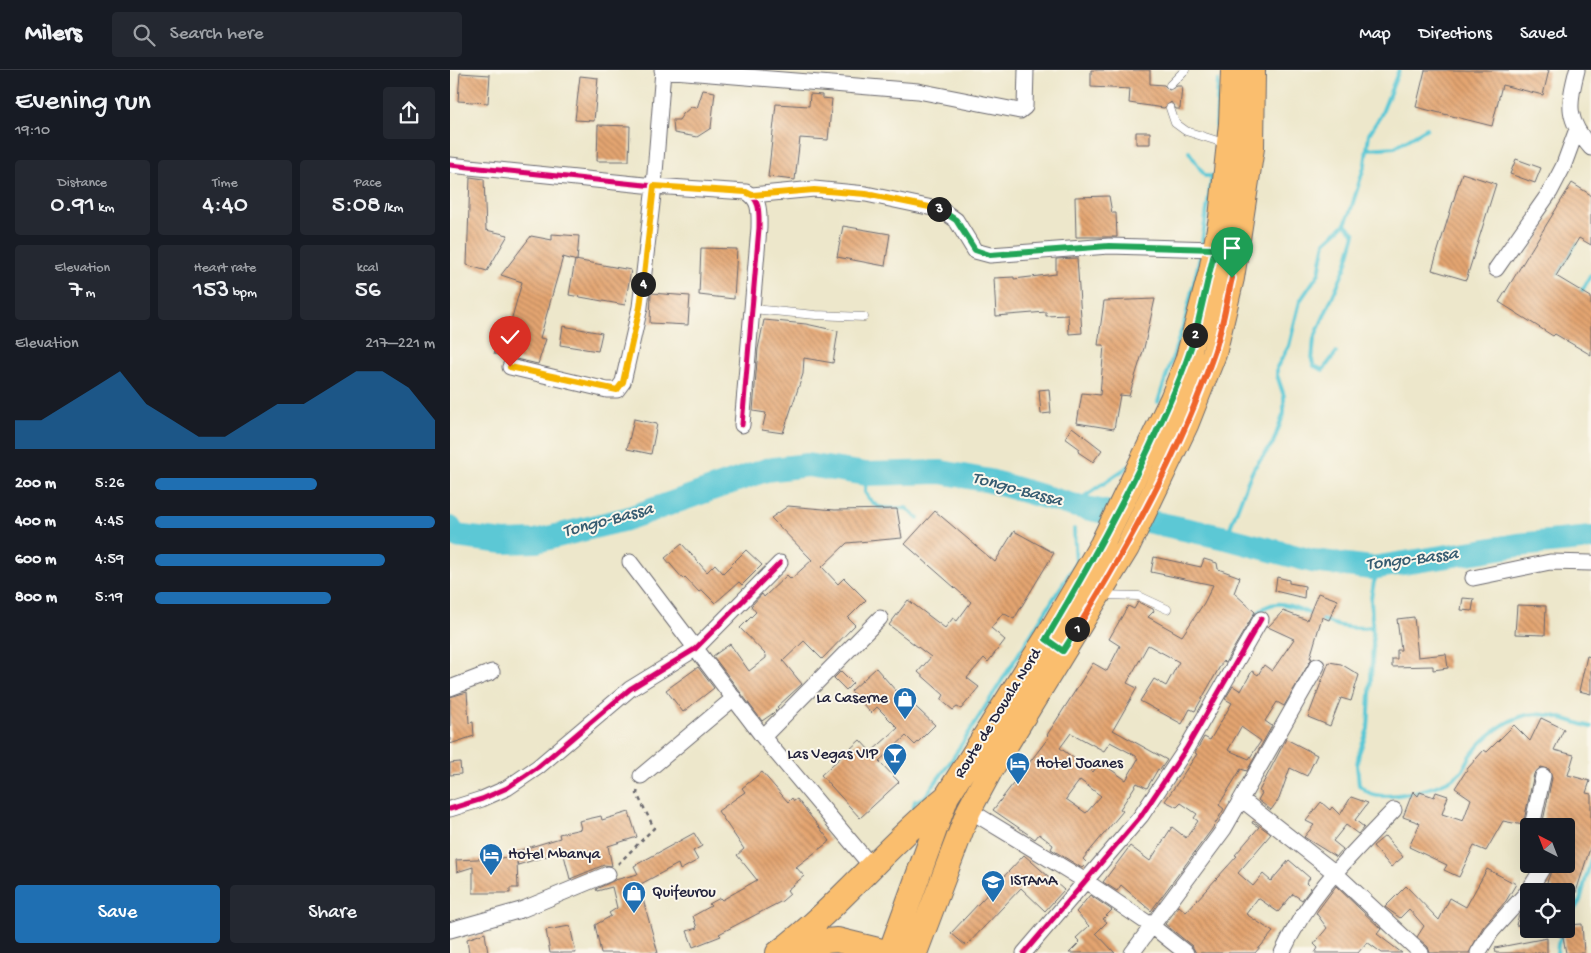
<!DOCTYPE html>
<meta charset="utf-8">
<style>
body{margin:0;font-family:"Gochi Hand",sans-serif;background:#242831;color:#f1f3f6;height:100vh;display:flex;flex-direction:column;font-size:19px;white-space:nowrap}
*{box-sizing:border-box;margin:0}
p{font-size:16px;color:#9ea1a6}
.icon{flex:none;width:28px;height:28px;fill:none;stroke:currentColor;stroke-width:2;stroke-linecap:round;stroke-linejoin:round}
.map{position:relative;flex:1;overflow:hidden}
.drawer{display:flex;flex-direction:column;background:#171b24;width:450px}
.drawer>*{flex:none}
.needle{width:32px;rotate:318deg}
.controls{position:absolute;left:1070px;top:748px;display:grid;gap:10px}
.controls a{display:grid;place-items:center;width:55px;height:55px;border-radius:5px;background:#171b24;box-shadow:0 5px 20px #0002;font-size:25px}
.pin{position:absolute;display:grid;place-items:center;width:42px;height:42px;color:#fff;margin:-51px -21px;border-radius:50% 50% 50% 0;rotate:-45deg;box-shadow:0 0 5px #0007}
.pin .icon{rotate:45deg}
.km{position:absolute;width:25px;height:25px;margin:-12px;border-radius:50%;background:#222;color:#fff;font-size:14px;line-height:25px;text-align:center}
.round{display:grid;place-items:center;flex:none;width:52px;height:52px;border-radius:5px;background:#242831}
.overview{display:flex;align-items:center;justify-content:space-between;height:85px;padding:0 15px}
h1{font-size:28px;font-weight:600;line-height:38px}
.metrics{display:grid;grid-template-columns:repeat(3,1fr);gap:8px;height:85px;padding:5px 15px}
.metrics div{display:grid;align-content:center;border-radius:5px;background:#242831;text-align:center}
.metrics b{font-size:25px;font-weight:600}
.metrics small{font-size:14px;font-weight:400}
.metrics p{font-size:14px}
.chart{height:140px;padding:10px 15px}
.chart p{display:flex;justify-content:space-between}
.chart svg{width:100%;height:90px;margin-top:5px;fill:#1f6fb2;opacity:.7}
.button{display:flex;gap:10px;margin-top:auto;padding:10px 15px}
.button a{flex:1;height:58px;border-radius:5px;background:#1f6fb2;color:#fff;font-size:20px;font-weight:600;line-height:58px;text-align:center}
.button a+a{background:#242831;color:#f1f3f6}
ul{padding:0 15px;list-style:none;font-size:16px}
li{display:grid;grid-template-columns:80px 60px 1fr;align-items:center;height:38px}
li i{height:12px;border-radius:6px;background:#1f6fb2}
header{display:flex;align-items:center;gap:30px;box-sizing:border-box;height:70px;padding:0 25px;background:#171b24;border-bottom:1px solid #363941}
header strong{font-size:24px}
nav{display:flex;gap:28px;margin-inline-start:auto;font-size:18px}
.search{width:350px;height:45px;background:#242831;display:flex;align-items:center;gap:12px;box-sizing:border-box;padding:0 18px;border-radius:5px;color:#9ea1a6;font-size:19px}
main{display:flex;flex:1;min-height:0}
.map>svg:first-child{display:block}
</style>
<header>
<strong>Milers</strong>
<div class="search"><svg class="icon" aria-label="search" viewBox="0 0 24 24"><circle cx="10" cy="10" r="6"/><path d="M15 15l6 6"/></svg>Search here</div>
<nav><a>Map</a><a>Directions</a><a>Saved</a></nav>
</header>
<main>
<section class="drawer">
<div class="overview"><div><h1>Evening run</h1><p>19:10</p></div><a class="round"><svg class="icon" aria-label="share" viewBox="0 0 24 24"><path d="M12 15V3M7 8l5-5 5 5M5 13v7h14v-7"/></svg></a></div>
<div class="metrics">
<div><p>Distance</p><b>0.91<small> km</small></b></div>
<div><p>Time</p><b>4:40</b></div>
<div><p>Pace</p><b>5:08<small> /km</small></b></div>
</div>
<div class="metrics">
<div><p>Elevation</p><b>7<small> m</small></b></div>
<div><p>Heart rate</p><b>153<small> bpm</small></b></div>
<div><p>kcal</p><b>56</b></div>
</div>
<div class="chart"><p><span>Elevation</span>217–221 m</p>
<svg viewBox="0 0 160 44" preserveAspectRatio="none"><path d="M0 44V30L10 30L20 22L30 14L40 6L50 22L60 30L70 38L80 38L90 30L100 22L110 22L120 14L130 6L140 6L150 14L160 30V44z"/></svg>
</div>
<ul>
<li><b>200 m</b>5:26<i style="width:58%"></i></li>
<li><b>400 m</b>4:45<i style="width:100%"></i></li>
<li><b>600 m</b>4:59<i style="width:82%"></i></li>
<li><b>800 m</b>5:19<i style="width:63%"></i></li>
</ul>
<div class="button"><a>Save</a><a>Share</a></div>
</section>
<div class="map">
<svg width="1141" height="883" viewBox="0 0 1141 883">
<defs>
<pattern id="building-back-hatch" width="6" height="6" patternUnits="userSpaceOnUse" patternTransform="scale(1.25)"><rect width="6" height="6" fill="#e4a571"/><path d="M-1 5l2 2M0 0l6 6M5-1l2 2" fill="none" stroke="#b8865e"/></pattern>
</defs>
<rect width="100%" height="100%" fill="#fbf7ec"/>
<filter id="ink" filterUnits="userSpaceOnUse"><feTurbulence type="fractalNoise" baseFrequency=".02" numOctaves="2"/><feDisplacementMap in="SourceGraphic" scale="10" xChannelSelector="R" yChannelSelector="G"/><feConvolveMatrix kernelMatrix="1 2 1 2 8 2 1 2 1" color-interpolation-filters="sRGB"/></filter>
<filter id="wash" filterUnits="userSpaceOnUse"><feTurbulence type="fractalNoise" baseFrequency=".0096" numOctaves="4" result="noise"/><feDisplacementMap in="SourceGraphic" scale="20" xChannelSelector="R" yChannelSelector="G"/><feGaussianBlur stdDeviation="1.12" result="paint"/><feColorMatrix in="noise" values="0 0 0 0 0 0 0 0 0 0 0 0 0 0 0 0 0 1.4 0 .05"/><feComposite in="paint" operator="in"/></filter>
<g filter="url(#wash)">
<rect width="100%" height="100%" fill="#ede7cb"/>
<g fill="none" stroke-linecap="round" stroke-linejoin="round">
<path stroke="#5cc8d5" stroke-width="4" d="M766,65L768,11
M917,79L945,77L977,58
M739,82L755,106H762L752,172
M1107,203L1126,173
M1130,224L1141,205
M886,283L873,300L864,296L862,291L864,269L896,196L905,164L895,154
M708,332L735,250L751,183
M416,404L415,422C427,443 435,438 456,438L468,448
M622,435L679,396
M776,468L798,411L804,398L823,373L834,343V326L827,305V297L839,276L850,231L869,203L875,172L895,154L901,139L915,94L919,64L931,45L949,0
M930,498L924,512L921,528L923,574L918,659L909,683L907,695L909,715C913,718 917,722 921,724C941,731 998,717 1012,701C1016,696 1018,689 1022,684C1034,667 1055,650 1077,645C1097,641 1122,652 1141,657
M806,546C827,518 858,546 883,554C897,558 908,559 922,557
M462,744L465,731L474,728L501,691L626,493L624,459
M1116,853L1130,831L1141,789
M1107,883L1108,874L1114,859"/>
<path stroke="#5cc8d5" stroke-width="24" d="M0,458L5,466L54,472L86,471L176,449L316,400L357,395L416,404L491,402L540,411L622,435L776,468L862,491L922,498L1068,475L1141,468"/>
</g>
<g id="blocks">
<path fill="url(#building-back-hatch)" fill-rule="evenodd" d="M641,0H700V14L714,15L719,20L727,16H732L730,39H726L721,32L714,38L679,33L680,19L641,17Z
M975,0H1099L1093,25L1052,15L1042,56L966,37Z
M10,3L40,5L38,33L8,31Z
M130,6L148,8L144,51L125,50Z
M253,20L265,22L261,58L247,67L224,63L223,50H229L233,44L241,37L247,38Z
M360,24L372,25V28L382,29L378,70L350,68L345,110L318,107L326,34L359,36Z
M148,55L180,56L179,91H147Z
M686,62H700V74H686Z
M1066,89L1091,98L1085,113L1060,104Z
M1012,103L1046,114L1016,210L982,200Z
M20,107L34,109L36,160L58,165L37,201L17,195Z
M1122,113L1141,125V175L1129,168L1106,206L1141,227V285L1105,264L1103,266L1049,232Z
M659,126L662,143H666L667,167H626L625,127Z
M393,156L440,164L435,196L387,187Z
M102,164L129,166L127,191L113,187L90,268L96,269L88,294L44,284L52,256L59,258L72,212L51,205L81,166L102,170Z
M251,178L287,179L284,229L249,225Z
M627,188L632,263L619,264L618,245L596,246V242L546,246L544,208L564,207V209L606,204V189Z
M125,190L181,200L175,235L119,225Z
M201,223L240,226L238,255L200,253Z
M705,229L694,278L679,326L670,325L664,359L627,353L632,323L650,325L654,275H648L654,231Z
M314,250L356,254L388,261L383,293L354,288L353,304L333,363L312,360L316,343L303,341L308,279Z
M113,256L152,263L148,281L110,275Z
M599,319L601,343L591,344L589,320Z
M184,349L207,354L201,384L177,379Z
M622,357L652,380L643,392L628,382L630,379L615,368Z
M338,436L385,440L447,439L452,468L397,473L372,497L388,514L394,508L416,530L398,548L405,555L372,589L354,571L333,591L352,614L327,637L328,638L322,644L312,651L263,586L280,574L299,601L316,588V585L290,558L306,542L301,536L312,524L314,527L337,505L341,509L362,490L321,448Z
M485,441L545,492L564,461L604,483L564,549L553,543L541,558L555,570L538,592L534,588L517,608L529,617L511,639L507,637L503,640L491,630L494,625L468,602L481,587L439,555L458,530L495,558L503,548L507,551L521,532L455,474Z
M232,474L257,502L265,494L273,503L296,480L312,495L292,515L289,512L265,533L252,520L249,522L235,507L233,509L215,488Z
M704,487L751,497L754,489L767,493L768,499L790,507L784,523L805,542L775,593L773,591L745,641L740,639L732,654L690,631L704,609L716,616L729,592L698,575L677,613L687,618L663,660L717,690L710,700L708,699L697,718L687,713L670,739L673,741L633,789L637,793L632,798L601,779L603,775L589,764L585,769L543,740L599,667L597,665L643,593L657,601L670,576L659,569L678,536L684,539L688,532L703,539L704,541L698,547L732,566L754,533L763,515L701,502ZM621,663L654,681L660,672L686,686L688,689L676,710L650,692L643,702L610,678ZM630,710L651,726L636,743L616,729Z
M827,507L839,510V513L855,516L854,528L825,521Z
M868,523L888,530L879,550L872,547L860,588H862L834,636L827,632L815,651L822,656L797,701L791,699L769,735L774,739L762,759L701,841L671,815L667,821L653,812L680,776L700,791L722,757L736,768L748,751L744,748L747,744L731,733L727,737L715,731L747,684L745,683L754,667L760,670L782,633L775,629L783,616L791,621L802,601L808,605L814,595L822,601L844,569L818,557L833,541L857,550ZM791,657L811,671L799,689L778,680Z
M1013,528L1024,529L1022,541L1011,540Z
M1067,535L1096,536L1095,565L1065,564Z
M964,547L968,587L996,584L998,598L983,600V596L942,597V589H947V580H951L947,549Z
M1137,586L1141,587V624L1129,621Z
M879,592L891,594L909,605L901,631L891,628L880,656L858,647Z
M248,597L264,618L233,642L216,620Z
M426,598L453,629L455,627L485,655L465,675L456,666L429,691L449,712L410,748L371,705L410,670L421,682L448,658L427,637L421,643L401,621Z
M391,601L403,613L396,620L384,608Z
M17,622L19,653L23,652L24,666L0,674V627Z
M1091,648L1114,659L1104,680L1124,685L1118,705L1140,711L1136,723L1141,724V775L1119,844H1116V821H1103L1102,816L1095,817L1104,794H1116L1122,756H1092L1102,708L1099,699L1091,697L1084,704L1073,755L1053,751L1036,781L1024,776L1009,807L994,800L997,795L959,777L970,753L953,747L963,721L968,726L970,722L984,727L986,722L998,726L992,744L1013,751L1021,729L1005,718L1018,698L1034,680L1037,682L1064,655L1080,671Z
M836,669L867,685L857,706L840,698L829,729L821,740L808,730L812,723L809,721Z
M10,692L11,704L0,705V693Z
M312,702L338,732L342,728L344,731L347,729L380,771L346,797L354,806L337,820L340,824L332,831L269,864L271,866L243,877L237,861L247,858L243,846L261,836L259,834L270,828L272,830L307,810L287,785L294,779L268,741L295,722L292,718Z
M901,727L918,733L905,750L914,757L908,764L896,755L883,771L893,779L886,787L854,767L864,755L856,751L871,732L880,740L882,737L890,745Z
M179,742L187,767L158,776L162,796L154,795L120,809L113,781L68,795L67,792L68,818H60V823H23V797L7,802L6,790L66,787L64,782L110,768L109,764L131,759L129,751L151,746L152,750Z
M803,751L821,764L788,803L803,816L813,804L821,811L839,790L860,808L856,813L861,818L852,830L843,824L828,842L808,828L796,844L823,862L805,883H746L742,876L715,854L729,836L736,842L787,786L785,785L809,757L802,753Z
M244,763L252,776L243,781L248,790L230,800L228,794L189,815L208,883H151L145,855L161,846L159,843L167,838L162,817L147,821L146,819L165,810L188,804L184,796Z
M935,766L953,787L941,797L923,776Z
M574,785L614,820L595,841L571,818L516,876L501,863Z
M1037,799L1066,814L1056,831L1033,857L1019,883H980L978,877L967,867L974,856L959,839L950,848L935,837L956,816L989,850L1000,828L1016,837Z
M886,816L931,859L927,864L952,883H932L917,872L908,883H865L868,878L864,874L877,858L866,843Z
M640,825L662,840L653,849L657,852L646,863L665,883H619L630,872L626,868L639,856L626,842Z
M1073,841L1079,842V858L1066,855L1069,845Z
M1132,854L1134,883H1116L1113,867L1093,862L1094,859H1117L1119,855Z
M120,856L126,883H100L96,860Z
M35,863L38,883H19L17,869Z
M1097,868V883H1046L1045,878Z"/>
</g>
</g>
<g filter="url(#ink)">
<use href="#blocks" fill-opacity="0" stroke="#69676d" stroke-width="1"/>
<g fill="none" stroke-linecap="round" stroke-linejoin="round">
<g stroke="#69676d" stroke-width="9">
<path id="lane" d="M720,15L735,0
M720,38L725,53L736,61L777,74
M302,239L366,245L414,247
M652,525L689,526L717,539"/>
</g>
<g stroke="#69676d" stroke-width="17">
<path id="street" d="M212,0L468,21L570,41L575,37L576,0
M1127,0C1118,34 1116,50 1141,78
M0,95L204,116L296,122C311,129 309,144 309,158L292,355
M302,125L364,119L416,124L492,140L506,150L525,181L540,185L659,176L765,179
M1046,199L1100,122L1113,97L1127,59
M60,297L157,320H167L173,312L190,237L204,116L213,0
M180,492L313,667L422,797
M1023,508L1100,492L1141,493
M0,618L42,602
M313,667L430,548
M191,706L284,628
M791,729L884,802L971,883
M0,739L32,729L57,718L88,697L180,619L245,579L330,493
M519,740L637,812L702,856L682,883
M1082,756L1093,706
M0,860L71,840L158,804
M574,883L691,746L736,679L811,549
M736,883L702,856L774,759L867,596
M832,883C859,824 900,786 944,740
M1028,883L1041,862L1079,820L1095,794"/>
</g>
<g stroke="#69676d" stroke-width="26">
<path id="primary" d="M340,874L387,870L440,883
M328,883C389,837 436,776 495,728
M440,883L497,726L596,569L652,474L722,329L737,291L761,201L771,148L781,54L783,0
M465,883L519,740L540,701L677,478L736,355L764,284L782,208L802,78L803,0"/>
</g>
<path stroke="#69676d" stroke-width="2.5" stroke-dasharray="4 4" stroke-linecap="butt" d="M168,794L204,758L187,724L188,718"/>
<use href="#lane" stroke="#fff" stroke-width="8"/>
<use href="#street" stroke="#fff" stroke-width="15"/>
<use href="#primary" stroke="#fabe6e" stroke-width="24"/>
<g stroke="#fbf7ec" stroke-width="8">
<path id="cycleway" d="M0,95L204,116L296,122C311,129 309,144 309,158L292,355
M302,125L364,119L416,124L492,140L506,150L525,181L540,185L659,176L765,179
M0,739L32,729L57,718L88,697L180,619L245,579L330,493
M574,883L691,746L736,679L811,549"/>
</g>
<use href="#cycleway" stroke="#d6006c" stroke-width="5"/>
</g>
</g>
<g fill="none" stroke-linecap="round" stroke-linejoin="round" filter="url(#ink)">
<g stroke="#fff" stroke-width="10">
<path id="split-1" d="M627,559C680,472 730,382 763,286C772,261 776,233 782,208"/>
</g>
<g stroke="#fff" stroke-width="10">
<path id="split-2" d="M627,559L613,581L596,569C633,507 668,444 699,378C716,341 733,305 745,265"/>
</g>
<g stroke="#fff" stroke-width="10">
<path id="split-3" d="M489,139L506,150L525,180L540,185L659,176L765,179L745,265"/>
</g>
<g stroke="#fff" stroke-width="10">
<path id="split-4" d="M193,214L204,116L296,122L302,125L364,120L416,124L489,139"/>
</g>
<g stroke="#fff" stroke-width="10">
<path id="split-5" d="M60,297L167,320L173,312L190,237L193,214"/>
</g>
<use href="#split-1" stroke="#f0652b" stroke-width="6"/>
<use href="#split-2" stroke="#22a559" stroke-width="6"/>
<use href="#split-3" stroke="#22a559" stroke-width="6"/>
<use href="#split-4" stroke="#f5b400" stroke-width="6"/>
<use href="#split-5" stroke="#f5b400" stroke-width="6"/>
</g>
<defs>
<g id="shop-pin" transform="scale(1.25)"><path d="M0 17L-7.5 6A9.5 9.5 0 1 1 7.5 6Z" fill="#1f6fb2" stroke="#fbf7ec"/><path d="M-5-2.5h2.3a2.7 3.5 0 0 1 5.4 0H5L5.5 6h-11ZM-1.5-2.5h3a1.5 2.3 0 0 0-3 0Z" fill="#fff"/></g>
<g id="bar-pin" transform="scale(1.25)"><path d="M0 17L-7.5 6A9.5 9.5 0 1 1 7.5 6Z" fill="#1f6fb2" stroke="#fbf7ec"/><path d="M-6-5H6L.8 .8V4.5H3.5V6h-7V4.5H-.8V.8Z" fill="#fff"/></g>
<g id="hotel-pin" transform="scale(1.25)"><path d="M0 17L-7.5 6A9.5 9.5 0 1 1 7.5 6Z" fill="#1f6fb2" stroke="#fbf7ec"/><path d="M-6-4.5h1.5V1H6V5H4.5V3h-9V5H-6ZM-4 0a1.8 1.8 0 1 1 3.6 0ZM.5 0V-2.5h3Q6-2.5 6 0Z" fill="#fff"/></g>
<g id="school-pin" transform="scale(1.25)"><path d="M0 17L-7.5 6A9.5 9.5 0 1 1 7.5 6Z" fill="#1f6fb2" stroke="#fbf7ec"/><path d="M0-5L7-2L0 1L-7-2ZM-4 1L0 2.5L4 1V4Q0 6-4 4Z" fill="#fff"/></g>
</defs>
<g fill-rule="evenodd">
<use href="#shop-pin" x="455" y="629"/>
<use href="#bar-pin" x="445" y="685"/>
<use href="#hotel-pin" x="568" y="694"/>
<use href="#hotel-pin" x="41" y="785"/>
<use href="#school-pin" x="543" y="812"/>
<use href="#shop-pin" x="184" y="823"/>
</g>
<g text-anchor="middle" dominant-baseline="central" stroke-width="4" stroke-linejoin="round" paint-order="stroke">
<g font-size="16" fill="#22223b" stroke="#fbf7ec" text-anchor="start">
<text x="438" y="629" text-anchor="end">La Caserne</text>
<text x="428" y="685" text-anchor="end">Las Vegas VIP</text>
<text x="586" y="694">Hotel Joanes</text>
<text x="58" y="785">Hotel Mbanya</text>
<text x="560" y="812">ISTAMA</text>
<text x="202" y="823">Quifeurou</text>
</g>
<g font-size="16" fill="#22223b" stroke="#fbf7ec">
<text transform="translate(549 644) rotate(-58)">Route de Douala Nord</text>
</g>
<g font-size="18" font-style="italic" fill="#365c71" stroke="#fbf7ec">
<text transform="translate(567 420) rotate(15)">Tongo-Bassa</text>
<text transform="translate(158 451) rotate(-15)">Tongo-Bassa</text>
<text transform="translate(962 490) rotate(-7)">Tongo-Bassa</text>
</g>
</g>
</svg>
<div class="controls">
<a><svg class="needle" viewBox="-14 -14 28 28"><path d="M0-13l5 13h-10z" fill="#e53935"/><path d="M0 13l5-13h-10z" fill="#9ea1a6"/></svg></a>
<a><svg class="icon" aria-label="locate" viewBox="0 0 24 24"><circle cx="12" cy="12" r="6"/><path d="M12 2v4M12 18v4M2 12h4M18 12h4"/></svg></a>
</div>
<div class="pin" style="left:782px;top:208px;background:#1e9e55"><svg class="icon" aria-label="arrive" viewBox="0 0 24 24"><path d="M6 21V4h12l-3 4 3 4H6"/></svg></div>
<div class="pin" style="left:60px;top:297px;background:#d93025"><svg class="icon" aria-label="check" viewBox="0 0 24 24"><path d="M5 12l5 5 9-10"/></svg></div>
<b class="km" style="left:627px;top:559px">1</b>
<b class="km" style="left:745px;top:265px">2</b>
<b class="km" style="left:489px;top:139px">3</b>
<b class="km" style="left:193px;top:214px">4</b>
</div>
</main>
